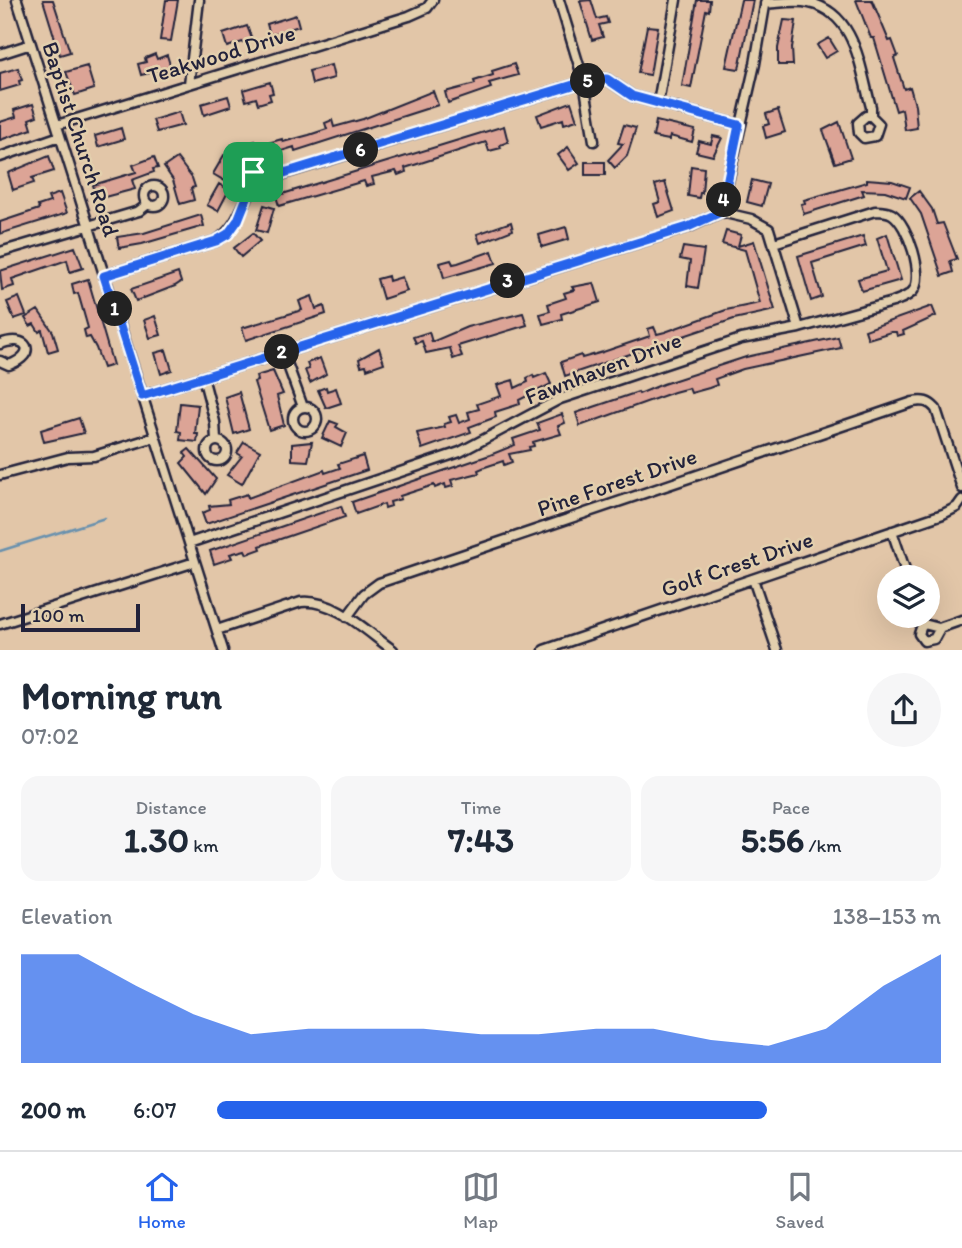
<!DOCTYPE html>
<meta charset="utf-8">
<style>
body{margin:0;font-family:Itim,sans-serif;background:#f6f6f7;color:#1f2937;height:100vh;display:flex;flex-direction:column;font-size:26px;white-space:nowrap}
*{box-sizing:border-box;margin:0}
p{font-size:23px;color:#747a83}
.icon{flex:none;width:38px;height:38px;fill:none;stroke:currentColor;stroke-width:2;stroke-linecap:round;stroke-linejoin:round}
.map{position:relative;height:650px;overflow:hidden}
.drawer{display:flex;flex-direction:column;background:#fff;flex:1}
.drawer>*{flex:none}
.fabs{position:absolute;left:877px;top:565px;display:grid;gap:14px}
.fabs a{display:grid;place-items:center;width:63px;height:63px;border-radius:50%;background:#fff;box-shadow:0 7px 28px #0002;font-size:35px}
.scale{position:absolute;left:21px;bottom:18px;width:119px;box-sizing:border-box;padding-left:7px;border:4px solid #22223b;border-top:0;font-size:19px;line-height:24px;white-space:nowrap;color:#22223b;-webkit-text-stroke:5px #e3cfad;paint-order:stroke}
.pin{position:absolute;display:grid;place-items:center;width:60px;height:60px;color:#fff;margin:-30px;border-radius:14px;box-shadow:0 4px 10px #0006}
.km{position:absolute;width:35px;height:35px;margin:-18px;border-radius:50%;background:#222;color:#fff;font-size:19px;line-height:35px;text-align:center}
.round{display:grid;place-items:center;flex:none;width:74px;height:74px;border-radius:37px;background:#f6f6f7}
.head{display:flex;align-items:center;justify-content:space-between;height:119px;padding:0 21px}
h1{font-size:38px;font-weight:700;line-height:52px}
.figures{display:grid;grid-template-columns:repeat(3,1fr);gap:10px;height:119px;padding:7px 21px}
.figures div{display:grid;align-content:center;border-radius:18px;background:#f6f6f7;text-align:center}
.figures b{font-size:35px;font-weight:700}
.figures small{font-size:19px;font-weight:400}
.figures p{font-size:19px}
.chart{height:196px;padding:14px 21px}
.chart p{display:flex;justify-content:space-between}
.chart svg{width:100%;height:126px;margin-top:7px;fill:#2563eb;opacity:.7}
ul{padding:0 21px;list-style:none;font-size:23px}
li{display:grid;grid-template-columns:112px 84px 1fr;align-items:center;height:52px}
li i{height:18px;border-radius:9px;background:#2563eb}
.tab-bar{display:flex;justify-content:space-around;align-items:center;height:98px;border-top:2px solid #e0e1e3;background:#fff;font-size:19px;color:#747a83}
.tab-bar a{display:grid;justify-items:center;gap:4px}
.tab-bar .on{color:#2563eb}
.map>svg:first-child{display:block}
</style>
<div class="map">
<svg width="962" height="650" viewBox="0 0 962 650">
<rect width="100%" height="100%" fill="#e2c6a8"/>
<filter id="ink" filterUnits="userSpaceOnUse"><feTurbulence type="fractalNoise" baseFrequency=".0143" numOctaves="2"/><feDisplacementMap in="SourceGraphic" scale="14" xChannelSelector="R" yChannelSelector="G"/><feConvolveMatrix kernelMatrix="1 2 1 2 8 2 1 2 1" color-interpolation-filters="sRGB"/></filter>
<g filter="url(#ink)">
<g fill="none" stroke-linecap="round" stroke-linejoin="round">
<path stroke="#6991ae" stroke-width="2.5" d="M0,551L105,518"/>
</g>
<path fill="#dca496" stroke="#22223b" stroke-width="2" d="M43,0H53L70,52L60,55Z
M166,0H178L171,41L160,40Z
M591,0L597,19L606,17L608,23L599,25L603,37L592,40L580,1Z
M697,0H710L709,11L706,10L691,88L682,86Z
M741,0H753L739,69L726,67Z
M856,0H872L889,41L892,40L898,56L894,58L904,89L910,87L915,105L917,128L905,130L902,109L896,111L874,38H871Z
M296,15L299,26L270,35L267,24Z
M784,20L796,21L792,48L793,65H778V48Z
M247,26L252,39L227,47L223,34Z
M647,26L658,27L650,75L638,73Z
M829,38L837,51L825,58L817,45Z
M155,54L157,59L167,55L171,68L141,75L138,64L146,62L145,58Z
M514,64L518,75L489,83L491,88L448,103L445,92L475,84L474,81L493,75L492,71Z
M331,65L334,78L312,84L309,71Z
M87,66L94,89L75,95L66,72Z
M18,68L22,80L19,81L20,85L0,91V73Z
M270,82L273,93L269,94L271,100L258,104L256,98L246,101L243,90Z
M433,91L438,105L295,151L294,147L269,155L267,150L241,158L237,147L255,141L257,146L282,139L283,142L309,135L327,129L325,123L332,120L334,127L363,119Z
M228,96L231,106L204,115L201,104Z
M571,102L577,120L564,124L563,119L541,126L537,115Z
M33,104L37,116L29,119L32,129L0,140V122L16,117L14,110Z
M778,110L785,132L766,138L763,126L769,124L766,114Z
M179,112L183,125L157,132L153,120Z
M656,121L695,130L692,142L670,136L669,140L653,137Z
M839,122L851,158L835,163L823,130Z
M624,125L636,128L627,156L615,168L608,160L623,144L618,143Z
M504,126L508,142L500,145L501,148L489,151L486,142L405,168L406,172L398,175L396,171L372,177L374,184L366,186L364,181L279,206L276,196Z
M121,128L124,139L98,147L95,136Z
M713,136L722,138L713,156L696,152L699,141L711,144Z
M568,147L579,163L569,170L558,155Z
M224,155L236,161L225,181L213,174Z
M49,156L54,171L32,178L34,183L13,190L8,173Z
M154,157L158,168L153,169L154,172L132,180L135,189L97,199L93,185L136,172L133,165Z
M177,158L192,178L195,187L191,188L194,200L180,204L173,180L164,167Z
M585,162H605V175H585Z
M691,166L704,168L702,193H700L699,198L688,196Z
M867,179L892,181L910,187L906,198L885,191L862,190L864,195L804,214L801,204L805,203L804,200L867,182Z
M752,180L768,184L762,206L747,202Z
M665,182L674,211L658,217L654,204L660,202L655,185Z
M219,184L229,190L218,211L207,205Z
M919,191L932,209L937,224L943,223L957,259L950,261L953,272L942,276L921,214L910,198Z
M60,193L67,213L0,234V222L39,209L38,206L50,202L48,197Z
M264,205L274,208L267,233L256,230Z
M201,215L204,226L142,244L119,248L117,237L144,233Z
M511,222L513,230L480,243L477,234Z
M566,227L569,239L542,247L539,235Z
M726,231L741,235L738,246L754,241L775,310L734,319L565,376L561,362L581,355L582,358L603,352L650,336L648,329L654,327L657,334L665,332L726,310L760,303L745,250L722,244Z
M253,233L260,241L241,257L234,248Z
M887,234L901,280L862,291L858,279L887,271L877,238Z
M863,236L866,246L812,263L822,297L811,301L798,256Z
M75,247L83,268L70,272L67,260L12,279L14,286L2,290L0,271Z
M683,247L704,250L698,288L687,286L690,261L680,259Z
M492,251L496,263L444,278L440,263L451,260L453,264L458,263Z
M178,273L181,282L175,286L136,301L131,289Z
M388,276L389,281L402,277L407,291L383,299L377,279Z
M88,279L113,365L103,368L96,348L90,337L86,338L84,330L88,328L78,293L74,294L72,284Z
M594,283L600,302L561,314L562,319L543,324L540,314L550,311L548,304L566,298L564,293L574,290L572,287Z
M312,296L316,309L324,306L326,314L246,340L242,328L302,310L299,301Z
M19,297L26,315L14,319L7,302Z
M932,306L936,316L903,331L904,334L897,336L896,332H891L868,339L865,330Z
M38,310L53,332L58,349L48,352L42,330L39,332L34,324L30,326L25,318Z
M523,313L527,325L458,346L462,356L453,359L450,348L426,353L422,341L416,343L413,337L429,332L432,342L467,327Z
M155,316L161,335L150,338L144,320Z
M838,337L841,348L743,369L715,379L717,385L709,388L691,393L689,388L674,392L580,426L576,413L638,392L639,394L663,384L746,357Z
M379,348L384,363L367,369L366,365L361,366L359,359Z
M166,350L172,370L161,374L155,353Z
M320,358L326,374L310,383L305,370L309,369L307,363Z
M273,371L283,394L277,396L284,425L269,430L254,382L257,381L256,376Z
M546,373L551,384L519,400L520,404L495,412L496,417L469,427L471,432L422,449L417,433L445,427L444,424L451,422L449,417L456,415L459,423L470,419L468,412L479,409L477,404L501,396L497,385L513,380L515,388L528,382L527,378L533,375L534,378Z
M326,387L327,391L336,388L341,403L326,408L318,390Z
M239,392L249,429L234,434L225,397Z
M180,403L198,405L195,434H198L197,442L180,440L181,432L177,431Z
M562,414L565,423L558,426L561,434L533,442L534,446L529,447L530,450L509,454L512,462L504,465L503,461L485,467L478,470L479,473L451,480L453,486L446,488L445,484L435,488L434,485L400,496L401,499L390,502L391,506L385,508L384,504L356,514L352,502L490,455L515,445L513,439L540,430L537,423Z
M79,418L84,433L44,442L41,430Z
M330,421L338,424L336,427L347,433L341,447L322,438Z
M244,442L260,451L242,484L227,475L242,456L237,453Z
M312,442L308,461L292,460V444Z
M189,449L216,479L206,494L181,463L187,457L184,453Z
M363,456L367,470L206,524L202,513L210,510L209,506L229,504L228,500L247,494L248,498L324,470L325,473L340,468L338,464Z
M341,506L345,517L260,546L261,549L247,554L245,550L230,554L232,558L214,564L210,551Z"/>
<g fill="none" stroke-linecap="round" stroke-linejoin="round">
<g stroke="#22223b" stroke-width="13">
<path id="minor" d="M17,0L223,650
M559,0L584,82L594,141
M765,4C779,3 796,0 809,3C856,13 860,68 871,107V116L879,124L875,136L864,138L859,133L858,123L866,116H871
M0,54L31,44
M189,84L199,0
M658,103L676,0
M57,125L409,16L427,8L433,0
M0,157L60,136
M144 196a10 10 0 1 1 20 0a10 10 0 1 1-20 0Z
M250,190L247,179C254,169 262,170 271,177
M721,212L751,219L769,229L799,328
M0,252L139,211L148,204
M104,276L216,241C245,223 238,195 267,179L593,79H607L632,96L739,125
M0,344C27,333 39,354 9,365L0,361
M283,352L303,407
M203,377L215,422L216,440
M142,396L689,227L721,212L755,64L766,0
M293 419a12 12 0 1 1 24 0a12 12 0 1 1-24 0Z
M207 451a10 10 0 1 1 20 0a10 10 0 1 1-20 0Z
M0,475L68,457L94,456L155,437
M892,531L908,578
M189,543L460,452L560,399L741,339L799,328L893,302C900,299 908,297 913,291C925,276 908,224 892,214C887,211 881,211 875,211L774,243
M753,579L777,650
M920,616L924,624L939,628L962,620
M347,617L364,594L379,583L913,402C923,400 929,401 936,409L962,488
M923,622L919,634L924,641L934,639L940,628
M0,624L195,562
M217,630L301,602C335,599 366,631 393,650
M544,650L943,514L957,507L962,500"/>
</g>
<use href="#minor" stroke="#e3cfad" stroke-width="8"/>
</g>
</g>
<g fill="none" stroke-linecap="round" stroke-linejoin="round" filter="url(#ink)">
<g stroke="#fff" stroke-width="14">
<path id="route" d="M593,79H607L632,96L739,125L721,212L688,227L142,396L104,276L216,241L228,234L238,220L250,190L247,179C254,169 262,170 271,177Z"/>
</g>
<use href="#route" stroke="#2563eb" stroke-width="9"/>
</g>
<g text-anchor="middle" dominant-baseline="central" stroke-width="5" stroke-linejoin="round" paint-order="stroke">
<g font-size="23" fill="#22223b" stroke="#e3cfad">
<text transform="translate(221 54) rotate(-17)">Teakwood Drive</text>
<text transform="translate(81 139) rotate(72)">Baptist Church Road</text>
<text transform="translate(603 368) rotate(-21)">Fawnhaven Drive</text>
<text transform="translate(617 482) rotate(-19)">Pine Forest Drive</text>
<text transform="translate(737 564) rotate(-19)">Golf Crest Drive</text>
</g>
</g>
</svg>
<div class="fabs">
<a><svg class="icon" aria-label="layers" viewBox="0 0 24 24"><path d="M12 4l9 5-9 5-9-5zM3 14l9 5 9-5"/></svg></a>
</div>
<div class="scale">100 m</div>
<div class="pin" style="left:253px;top:172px;background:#1e9e55"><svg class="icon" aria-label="arrive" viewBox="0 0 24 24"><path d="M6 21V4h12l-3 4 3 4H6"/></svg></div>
<b class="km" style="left:115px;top:309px">1</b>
<b class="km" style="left:282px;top:352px">2</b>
<b class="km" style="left:508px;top:281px">3</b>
<b class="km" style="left:724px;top:200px">4</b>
<b class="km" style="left:588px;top:81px">5</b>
<b class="km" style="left:361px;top:150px">6</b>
</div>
<section class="drawer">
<div class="head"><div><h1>Morning run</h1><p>07:02</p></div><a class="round"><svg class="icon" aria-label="share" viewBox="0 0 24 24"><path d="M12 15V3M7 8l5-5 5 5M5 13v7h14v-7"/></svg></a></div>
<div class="figures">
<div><p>Distance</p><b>1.30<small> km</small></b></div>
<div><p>Time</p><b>7:43</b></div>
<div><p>Pace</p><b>5:56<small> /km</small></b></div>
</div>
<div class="chart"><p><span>Elevation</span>138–153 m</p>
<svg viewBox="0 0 160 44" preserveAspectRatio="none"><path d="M0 44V6L10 6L20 17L30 27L40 34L50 32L60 32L70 32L80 34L90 34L100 32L110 32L120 36L130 38L140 32L150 17L160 6V44z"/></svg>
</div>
<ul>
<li><b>200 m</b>6:07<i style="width:76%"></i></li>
</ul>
</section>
<nav class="tab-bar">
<a class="on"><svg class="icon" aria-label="home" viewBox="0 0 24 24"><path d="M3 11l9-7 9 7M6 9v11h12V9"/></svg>Home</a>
<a><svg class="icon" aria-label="map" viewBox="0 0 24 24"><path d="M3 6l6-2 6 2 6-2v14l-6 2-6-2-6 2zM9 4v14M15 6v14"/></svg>Map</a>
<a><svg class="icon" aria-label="saved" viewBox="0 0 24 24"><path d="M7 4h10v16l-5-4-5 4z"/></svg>Saved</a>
</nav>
